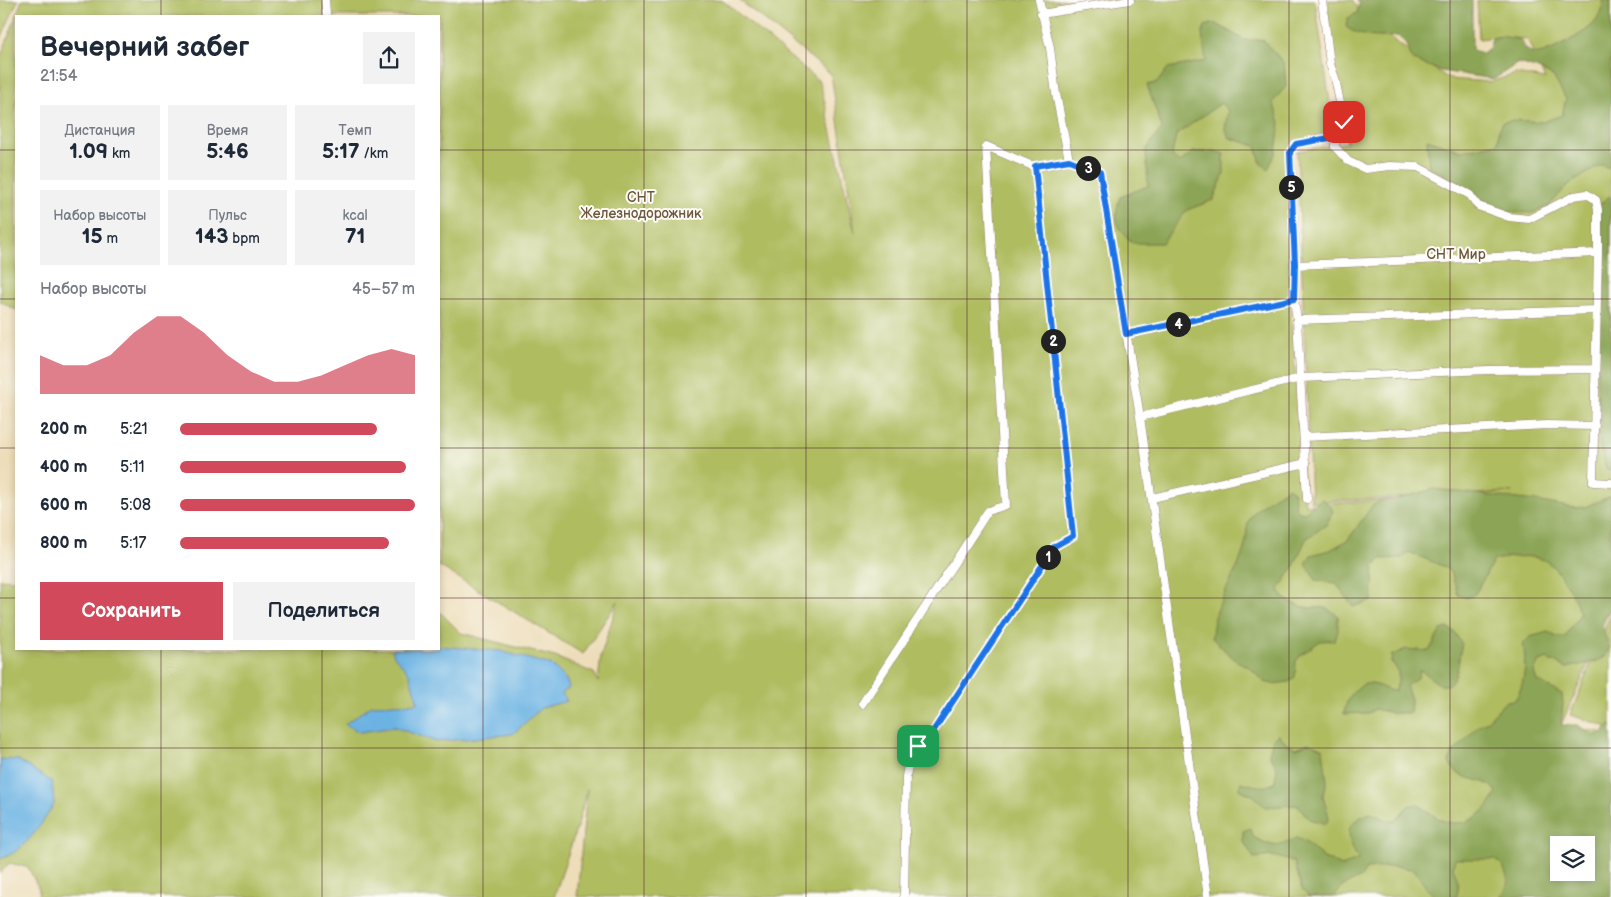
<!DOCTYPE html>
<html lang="ru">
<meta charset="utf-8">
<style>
body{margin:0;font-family:"Balsamiq Sans",sans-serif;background:#f2f2f3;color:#1f2937;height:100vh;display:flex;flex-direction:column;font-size:19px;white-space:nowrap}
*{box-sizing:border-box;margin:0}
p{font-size:16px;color:#747a83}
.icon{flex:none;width:28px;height:28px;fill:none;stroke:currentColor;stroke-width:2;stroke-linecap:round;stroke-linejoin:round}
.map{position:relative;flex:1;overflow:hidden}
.panel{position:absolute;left:15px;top:15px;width:425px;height:635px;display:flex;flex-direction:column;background:#fff;border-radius:0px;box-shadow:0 2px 8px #0003}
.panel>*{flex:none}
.fabs{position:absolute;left:1550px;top:836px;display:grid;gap:10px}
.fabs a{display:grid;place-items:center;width:45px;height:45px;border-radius:0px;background:#fff;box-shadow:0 2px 8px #0003;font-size:25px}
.pin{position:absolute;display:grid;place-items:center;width:42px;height:42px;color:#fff;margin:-21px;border-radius:10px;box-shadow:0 2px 8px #0006}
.km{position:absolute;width:25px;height:25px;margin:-12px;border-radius:50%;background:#222;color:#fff;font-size:14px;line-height:25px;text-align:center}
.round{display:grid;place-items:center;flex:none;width:52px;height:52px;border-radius:0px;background:#f2f2f3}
.head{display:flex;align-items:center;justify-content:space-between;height:85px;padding:0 25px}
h1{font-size:28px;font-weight:800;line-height:38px}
.stats{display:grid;grid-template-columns:repeat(3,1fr);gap:8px;height:85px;padding:5px 25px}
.stats div{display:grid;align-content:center;border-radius:0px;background:#f2f2f3;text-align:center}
.stats b{font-size:21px;font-weight:800}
.stats small{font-size:14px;font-weight:400}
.stats p{font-size:14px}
.chart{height:140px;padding:10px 25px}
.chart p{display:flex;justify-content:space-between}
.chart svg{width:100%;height:90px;margin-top:5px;fill:#d1495b;opacity:.7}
.button{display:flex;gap:10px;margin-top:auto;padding:10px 25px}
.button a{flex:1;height:58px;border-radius:0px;background:#d1495b;color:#fff;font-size:20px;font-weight:800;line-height:58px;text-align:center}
.button a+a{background:#f2f2f3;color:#1f2937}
ul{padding:0 25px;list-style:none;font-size:16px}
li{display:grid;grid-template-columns:80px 60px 1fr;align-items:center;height:38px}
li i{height:12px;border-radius:6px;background:#d1495b}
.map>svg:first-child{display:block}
</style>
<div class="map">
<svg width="1611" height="897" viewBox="0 0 1611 897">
<rect width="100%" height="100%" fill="#fdfcf7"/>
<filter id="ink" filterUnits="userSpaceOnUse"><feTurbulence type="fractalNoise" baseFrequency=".02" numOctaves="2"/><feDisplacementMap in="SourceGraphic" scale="10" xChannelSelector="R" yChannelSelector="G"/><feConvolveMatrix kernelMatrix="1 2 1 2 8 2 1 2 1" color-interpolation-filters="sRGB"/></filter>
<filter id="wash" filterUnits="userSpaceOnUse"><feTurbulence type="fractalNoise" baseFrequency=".0096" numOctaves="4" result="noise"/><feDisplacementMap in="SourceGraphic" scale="20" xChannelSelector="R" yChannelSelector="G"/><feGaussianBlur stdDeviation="1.12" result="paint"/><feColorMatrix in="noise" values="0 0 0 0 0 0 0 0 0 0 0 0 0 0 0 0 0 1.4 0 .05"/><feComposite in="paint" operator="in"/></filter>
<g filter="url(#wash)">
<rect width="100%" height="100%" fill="#edddb9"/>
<path fill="#afbc5e" stroke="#7c6e44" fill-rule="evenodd" d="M0,0H18L0,41Z
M22,0H722L820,82L855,233L831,74L739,0H1315L1334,130L1290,145L1289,288L1305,505L1513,492L1311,502L1297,151L1347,143L1329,33L1328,0H1353L1354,4L1397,43L1449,79L1490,82L1516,74L1545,79L1527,39L1496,37L1479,39L1477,0H1611V505L1603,499L1611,507V605L1583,676L1561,725L1611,734V879L1604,897H577L587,789L578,824L554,897H38L39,889L28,867L9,863L0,874V579L16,580V649H439V611L461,633L555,657L594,673L598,682L601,655L618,601L583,654L439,566V16H16V310L0,301V59ZM1559,845H1586V872H1559Z
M1611,613V728L1570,715Z"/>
<path fill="#8ba455" stroke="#6a6240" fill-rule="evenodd" d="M1357,0H1472V50L1483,53L1490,47L1492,38L1501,36L1521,40C1524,46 1526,51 1534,54C1544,57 1589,31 1595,22C1600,16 1602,7 1604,0H1611V168L1601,165L1568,185L1549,206L1532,213L1506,212L1475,196L1457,182L1429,167L1427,139L1462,151L1498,143L1499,130L1503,122L1514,120L1543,122L1562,115L1566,99L1553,76L1536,68L1518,63L1494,79L1441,71L1413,60L1405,43L1398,36C1380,38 1361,38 1346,27L1348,18L1357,13L1359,4Z
M1215,23L1244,40H1263L1284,63L1286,86L1273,102L1280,122L1276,152L1268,169L1261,164L1256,146L1230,138L1225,129L1228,111L1221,103L1176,135L1172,155L1179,163L1193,152L1214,151L1224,154V174L1213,200L1187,210L1162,243H1133C1116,227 1113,221 1120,197L1148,186L1146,150L1162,128L1147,85L1157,83L1168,68L1206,61L1202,34L1205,26Z
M1608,197H1611V471L1606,468L1599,443L1596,342L1604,277L1599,205Z
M1289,487L1294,494L1296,510L1303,513L1322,499L1329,504L1333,511L1326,525L1306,539L1293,568L1279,589L1282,597C1289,601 1296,606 1304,607C1320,610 1323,603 1338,616V631L1335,640L1320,641L1301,655L1296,661L1295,677L1289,682L1272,684L1265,682L1249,667L1235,660L1212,638C1212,605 1237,577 1245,545C1247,536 1246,526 1250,518C1259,504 1275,496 1289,487Z
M1434,489L1535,501L1575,508L1585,507L1611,496V610L1605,615L1601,623L1609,648L1605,657L1597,661L1567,668L1547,659L1538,663L1534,672L1537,681L1562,694L1563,703L1561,725H1578L1593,736L1602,734L1607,726L1611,725V897H1501L1509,883L1503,865L1494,859H1455L1453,868C1457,876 1461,888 1456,897H1435L1427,889L1415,870L1396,866L1366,869L1361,877L1343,886L1334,897H1309L1302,890L1294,862L1273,856L1254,858L1243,841V831L1251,828L1253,837C1274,847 1275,849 1296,838L1304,841L1324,858L1341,866L1358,860C1354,849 1342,831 1355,821C1359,818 1365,815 1370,813C1380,816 1385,821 1395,821L1408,806L1417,804C1425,809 1435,818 1444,821C1467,829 1487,813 1497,792C1482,773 1461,786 1449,762L1453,753L1478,726L1486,722L1506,701L1515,700C1525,686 1527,660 1523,644L1530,637L1548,632L1557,637H1565L1580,614C1577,600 1558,566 1544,560C1529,554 1509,557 1494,560L1475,594L1467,598L1458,595L1452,574L1445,567L1409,552L1402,558L1380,559L1374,567L1372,601L1353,607L1336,583L1316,580L1306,564L1311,555L1330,550L1348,540L1372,506L1380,501L1398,499ZM1559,845H1586V872H1559Z
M1448,628L1454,632L1462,644C1457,661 1461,672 1448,685H1440L1420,670L1418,677L1406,686L1411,699L1410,713H1392L1375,709L1368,713L1344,714C1345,701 1357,681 1372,684C1381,685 1386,691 1395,691C1399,678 1401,671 1391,662L1392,655L1406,649L1429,651L1441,630Z
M1278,734L1289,745L1296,748L1309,743L1323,748L1327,782L1323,797L1329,817L1326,824L1309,819L1298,805L1265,807L1254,796L1239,789L1241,782C1254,785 1263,790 1275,782L1277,768L1269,754L1273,739Z"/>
<path fill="#6cb3e3" stroke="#5b6987" d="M439,646L500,651L552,665L566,679L569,688L562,693L567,701L541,708L513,734L436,742L395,727L360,732L345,724L372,705L418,703L409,673L394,656L392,649H439Z
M0,759L18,760L52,782L54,804C41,825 25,851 0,859Z"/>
</g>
<g filter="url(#ink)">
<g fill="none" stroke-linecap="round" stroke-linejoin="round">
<g stroke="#9c7e72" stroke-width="9">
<path id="minor" d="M325,0L326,14
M1039,0L1050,48L1056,94L1069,160
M1041,14L1130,0
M1335,137V147L1348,161L1365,169L1390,166L1418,167L1470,195L1478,206L1509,217L1529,219L1574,196L1587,194L1596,200L1598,210V253L1593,482L1611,483
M1295,265L1598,253
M1297,320L1596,310
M1126,335L1294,299
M1140,417L1301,378L1488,370L1595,369
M1304,437L1547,425L1595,426
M1152,498L1306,463
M1307,499L1297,320L1294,299L1295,265L1290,152L1296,144L1335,137L1344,122L1335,78L1330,64L1322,0
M862,704L988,511L1006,505L986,146L1035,167L1069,160L1100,172L1140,417L1208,897
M904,897L906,776L911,753L918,746L926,742L1055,546L1073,536L1035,167"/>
</g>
<use href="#minor" stroke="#fff" stroke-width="8"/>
</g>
</g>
<g fill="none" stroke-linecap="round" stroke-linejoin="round" filter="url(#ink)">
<g stroke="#fff" stroke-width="10">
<path id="route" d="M918,746L926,742L1055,546L1073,536L1035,166L1069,160L1100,172L1126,334L1294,299L1295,264L1290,152L1296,144L1335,137L1344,122"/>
</g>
<use href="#route" stroke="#1a73e8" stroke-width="6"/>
</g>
<path fill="none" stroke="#4a1f2b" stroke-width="1" stroke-opacity="0.55" d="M161,0V16M322,0V16M483,0V897M644,0V897M806,0V897M967,0V897M1128,0V897M1289,0V897M1450,0V897M0,150H16M439,150H1611M0,299H16M439,299H1611M0,448H16M439,448H1611M0,598H16M439,598H1611M161,649V897M322,649V897M0,748H1611"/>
<g text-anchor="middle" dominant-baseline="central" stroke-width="4" stroke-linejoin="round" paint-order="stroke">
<g font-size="14" fill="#6d563d" stroke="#fdfcf7">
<text x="641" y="197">СНТ<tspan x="641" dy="16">Железнодорожник</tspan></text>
<text x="1456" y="254">СНТ Мир</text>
</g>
</g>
</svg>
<div class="fabs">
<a><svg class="icon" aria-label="layers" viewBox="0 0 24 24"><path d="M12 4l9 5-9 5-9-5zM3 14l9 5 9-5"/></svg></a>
</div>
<div class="pin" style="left:918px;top:746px;background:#1e9e55"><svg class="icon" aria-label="arrive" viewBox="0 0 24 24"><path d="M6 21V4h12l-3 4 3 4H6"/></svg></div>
<div class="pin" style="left:1344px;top:122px;background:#d93025"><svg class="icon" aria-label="check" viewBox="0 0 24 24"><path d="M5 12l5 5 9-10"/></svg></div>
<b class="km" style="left:1048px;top:557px">1</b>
<b class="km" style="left:1053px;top:341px">2</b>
<b class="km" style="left:1088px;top:168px">3</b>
<b class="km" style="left:1178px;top:324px">4</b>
<b class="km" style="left:1291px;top:187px">5</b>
<section class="panel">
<div class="head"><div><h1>Вечерний забег</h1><p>21:54</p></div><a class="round"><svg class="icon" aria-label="share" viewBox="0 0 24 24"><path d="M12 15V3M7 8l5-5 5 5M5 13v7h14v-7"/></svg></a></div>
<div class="stats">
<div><p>Дистанция</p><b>1.09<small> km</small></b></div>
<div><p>Время</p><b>5:46</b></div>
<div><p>Темп</p><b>5:17<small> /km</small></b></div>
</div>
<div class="stats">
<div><p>Набор высоты</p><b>15<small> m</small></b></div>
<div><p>Пульс</p><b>143<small> bpm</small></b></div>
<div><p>kcal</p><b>71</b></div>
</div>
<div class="chart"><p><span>Набор высоты</span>45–57 m</p>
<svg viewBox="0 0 160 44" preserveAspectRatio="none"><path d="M0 44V25L10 30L20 30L30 25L40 14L50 6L60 6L70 14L80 25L90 33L100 38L110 38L120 35L130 30L140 25L150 22L160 25V44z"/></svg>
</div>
<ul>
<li><b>200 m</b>5:21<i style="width:84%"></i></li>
<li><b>400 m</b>5:11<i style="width:96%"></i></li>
<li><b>600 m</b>5:08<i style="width:100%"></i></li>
<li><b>800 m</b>5:17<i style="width:89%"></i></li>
</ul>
<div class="button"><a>Сохранить</a><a>Поделиться</a></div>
</section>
</div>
